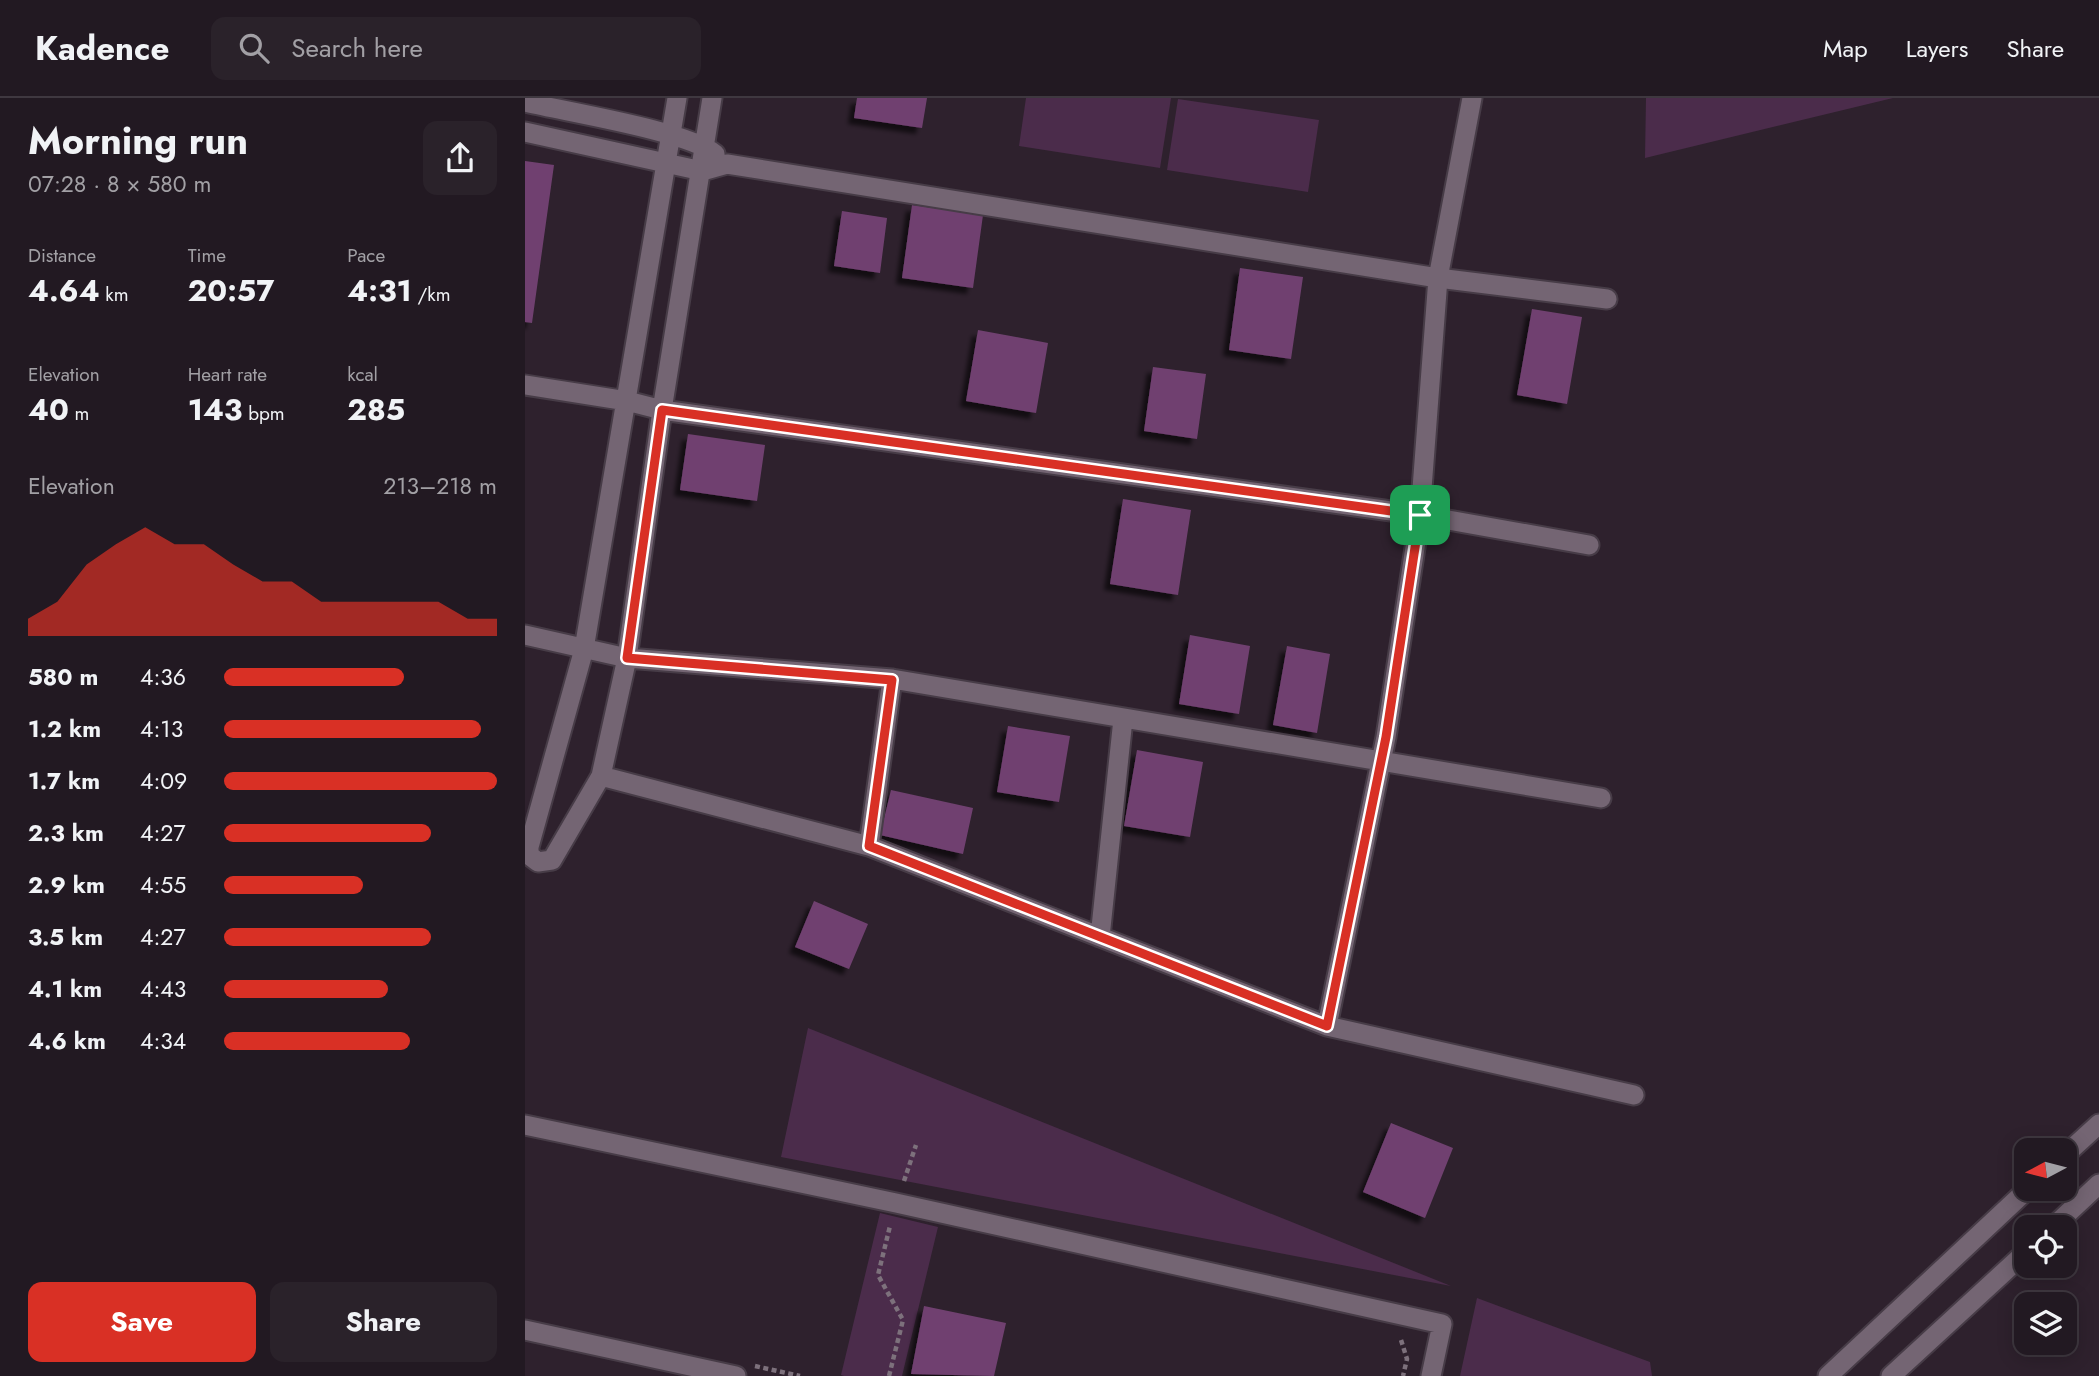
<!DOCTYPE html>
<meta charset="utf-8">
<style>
body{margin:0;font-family:Jost,sans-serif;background:#2a222a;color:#f1f3f6;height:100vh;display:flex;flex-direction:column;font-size:26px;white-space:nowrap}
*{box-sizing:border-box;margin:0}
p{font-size:23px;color:#a2a0a5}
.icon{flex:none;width:38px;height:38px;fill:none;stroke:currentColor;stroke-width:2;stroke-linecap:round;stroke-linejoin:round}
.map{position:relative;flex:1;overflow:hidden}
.sheet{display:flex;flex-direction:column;background:#221922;width:525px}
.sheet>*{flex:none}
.needle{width:46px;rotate:263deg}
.buttons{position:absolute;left:1489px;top:1040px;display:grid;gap:14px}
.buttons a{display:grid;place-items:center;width:63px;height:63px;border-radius:14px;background:#221922;box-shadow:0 4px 18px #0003,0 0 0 2px #3f3840;font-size:35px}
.pin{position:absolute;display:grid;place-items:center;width:60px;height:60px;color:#fff;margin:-30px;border-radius:14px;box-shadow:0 4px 10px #0006}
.round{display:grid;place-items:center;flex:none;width:74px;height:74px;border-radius:14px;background:#2a222a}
.headline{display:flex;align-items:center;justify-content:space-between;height:119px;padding:0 28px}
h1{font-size:38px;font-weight:700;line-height:52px}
.metrics{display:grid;grid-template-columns:repeat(3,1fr);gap:10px;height:119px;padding:7px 28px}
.metrics div{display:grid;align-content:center}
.metrics b{font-size:30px;font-weight:700}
.metrics small{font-size:19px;font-weight:400}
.metrics p{font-size:19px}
.chart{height:196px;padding:14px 28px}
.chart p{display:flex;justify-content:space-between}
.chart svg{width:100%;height:126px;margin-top:7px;fill:#d93025;opacity:.7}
.action{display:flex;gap:14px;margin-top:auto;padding:14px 28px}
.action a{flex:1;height:80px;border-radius:14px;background:#d93025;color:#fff;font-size:28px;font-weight:700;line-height:80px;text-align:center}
.action a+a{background:#2a222a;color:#f1f3f6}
ul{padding:0 28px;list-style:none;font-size:23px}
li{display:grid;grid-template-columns:112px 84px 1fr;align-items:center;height:52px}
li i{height:18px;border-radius:9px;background:#d93025}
header{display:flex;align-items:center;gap:42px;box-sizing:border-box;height:98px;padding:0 35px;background:#221922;border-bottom:2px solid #3f3840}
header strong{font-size:33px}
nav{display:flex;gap:38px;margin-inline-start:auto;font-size:24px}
.search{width:490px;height:63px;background:#2a222a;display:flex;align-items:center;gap:18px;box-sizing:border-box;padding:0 24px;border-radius:14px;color:#a2a0a5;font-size:26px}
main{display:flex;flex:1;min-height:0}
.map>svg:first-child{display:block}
</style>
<header>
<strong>Kadence</strong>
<div class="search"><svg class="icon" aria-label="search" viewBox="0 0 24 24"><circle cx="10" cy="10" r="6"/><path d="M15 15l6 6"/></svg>Search here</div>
<nav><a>Map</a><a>Layers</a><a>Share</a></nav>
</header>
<main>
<section class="sheet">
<div class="headline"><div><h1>Morning run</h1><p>07:28 · 8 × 580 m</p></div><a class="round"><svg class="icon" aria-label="share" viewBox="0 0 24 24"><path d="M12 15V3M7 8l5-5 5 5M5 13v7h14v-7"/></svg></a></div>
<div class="metrics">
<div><p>Distance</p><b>4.64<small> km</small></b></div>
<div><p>Time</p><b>20:57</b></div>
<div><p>Pace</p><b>4:31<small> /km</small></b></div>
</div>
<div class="metrics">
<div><p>Elevation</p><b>40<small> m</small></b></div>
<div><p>Heart rate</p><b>143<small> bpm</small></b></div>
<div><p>kcal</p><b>285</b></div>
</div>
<div class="chart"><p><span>Elevation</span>213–218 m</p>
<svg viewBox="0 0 160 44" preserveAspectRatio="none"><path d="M0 44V38L10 32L20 19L30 12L40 6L50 12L60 12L70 19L80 25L90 25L100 32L110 32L120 32L130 32L140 32L150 38L160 38V44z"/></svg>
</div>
<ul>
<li><b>580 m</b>4:36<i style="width:66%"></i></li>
<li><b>1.2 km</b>4:13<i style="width:94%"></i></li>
<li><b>1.7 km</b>4:09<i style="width:100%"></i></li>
<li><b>2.3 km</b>4:27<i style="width:76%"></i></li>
<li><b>2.9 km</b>4:55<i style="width:51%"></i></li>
<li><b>3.5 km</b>4:27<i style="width:76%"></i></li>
<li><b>4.1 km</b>4:43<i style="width:60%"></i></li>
<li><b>4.6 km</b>4:34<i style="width:68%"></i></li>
</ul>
<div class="action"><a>Save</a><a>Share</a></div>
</section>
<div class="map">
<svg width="1574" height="1278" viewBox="0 0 1574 1278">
<defs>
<filter id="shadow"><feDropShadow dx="-6" dy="6" stdDeviation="2" flood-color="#0009"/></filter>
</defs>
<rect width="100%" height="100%" fill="#2e212d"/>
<path fill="#4b2c4b" d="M501,0H646L635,70L494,48Z
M1121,0H1368L1120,60Z
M653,1L794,22L783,94L642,72Z
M283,930L926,1188L256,1059Z
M355,1115L413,1129L377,1278H319L316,1277Z
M952,1200L1125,1264L1127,1278H935Z"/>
<path fill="#704170" filter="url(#shadow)" d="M332,0H402L397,30L329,20Z
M0,63L29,67L7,225L0,224Z
M387,107L458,117L448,190L377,180Z
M317,113L362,120L355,175L309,168Z
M715,170L778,179L766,261L704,252Z
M1007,211L1057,219L1042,306L992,297Z
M453,232L523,245L511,315L441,303Z
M628,269L681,276L672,341L619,333Z
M163,336L240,347L232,403L155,392Z
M598,401L666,412L653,497L585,486Z
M665,537L725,548L714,616L654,606Z
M762,548L805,556L792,635L748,627Z
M483,628L545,638L534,704L472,694Z
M612,652L678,664L665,739L599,728Z
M366,692L448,710L438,756L355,737Z
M289,803L343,826L324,871L270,849Z
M866,1025L928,1050L900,1120L838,1094Z
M399,1208L481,1225L469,1278L386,1276Z"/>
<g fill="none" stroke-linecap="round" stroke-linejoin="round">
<g stroke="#473c47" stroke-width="23">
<path id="minor" d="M152,0L59,551L4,749V757L13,764L27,762L76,678L102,560L137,312L187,0
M0,4C41,14 163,33 190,56
M0,34L177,73L202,66L913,180L1082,201
M0,287L102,303L137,312L895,417L1064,447
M0,537L102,560L367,581L1076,700
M76,678L344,748L802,928L1109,997
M344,748L367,581
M575,839L598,621
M802,928L861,639L895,417L913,180L947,0
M0,1027L371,1105L917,1226L906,1278
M1540,1057L1574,1026
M1528,1129L1574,1086
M0,1232L211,1278
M1303,1278L1504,1090
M1366,1278L1502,1153"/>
</g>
<path stroke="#7d717c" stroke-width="4.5" stroke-dasharray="5 3.5" stroke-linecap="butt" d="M379,1083L391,1047
M876,1242L882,1261L878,1278
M230,1268L275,1278
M364,1278L378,1222L353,1177L365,1128"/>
<use href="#minor" stroke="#746573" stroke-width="19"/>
</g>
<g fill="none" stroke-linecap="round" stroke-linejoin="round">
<g stroke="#fff" stroke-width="14">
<path id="route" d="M137,312L895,417L861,639L802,928L344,748L367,582L102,560Z"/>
</g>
<use href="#route" stroke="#d93025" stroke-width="9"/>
</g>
</svg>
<div class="buttons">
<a><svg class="needle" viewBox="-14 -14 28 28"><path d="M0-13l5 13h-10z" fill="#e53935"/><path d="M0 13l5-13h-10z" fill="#a2a0a5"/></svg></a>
<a><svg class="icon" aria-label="locate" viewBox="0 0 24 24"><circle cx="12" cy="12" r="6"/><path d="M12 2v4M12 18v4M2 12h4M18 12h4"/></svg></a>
<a><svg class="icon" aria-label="layers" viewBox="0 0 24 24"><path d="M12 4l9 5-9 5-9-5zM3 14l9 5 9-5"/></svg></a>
</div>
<div class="pin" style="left:895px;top:417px;background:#1e9e55"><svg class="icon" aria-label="arrive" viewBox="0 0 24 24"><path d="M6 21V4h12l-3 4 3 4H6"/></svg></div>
</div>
</main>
